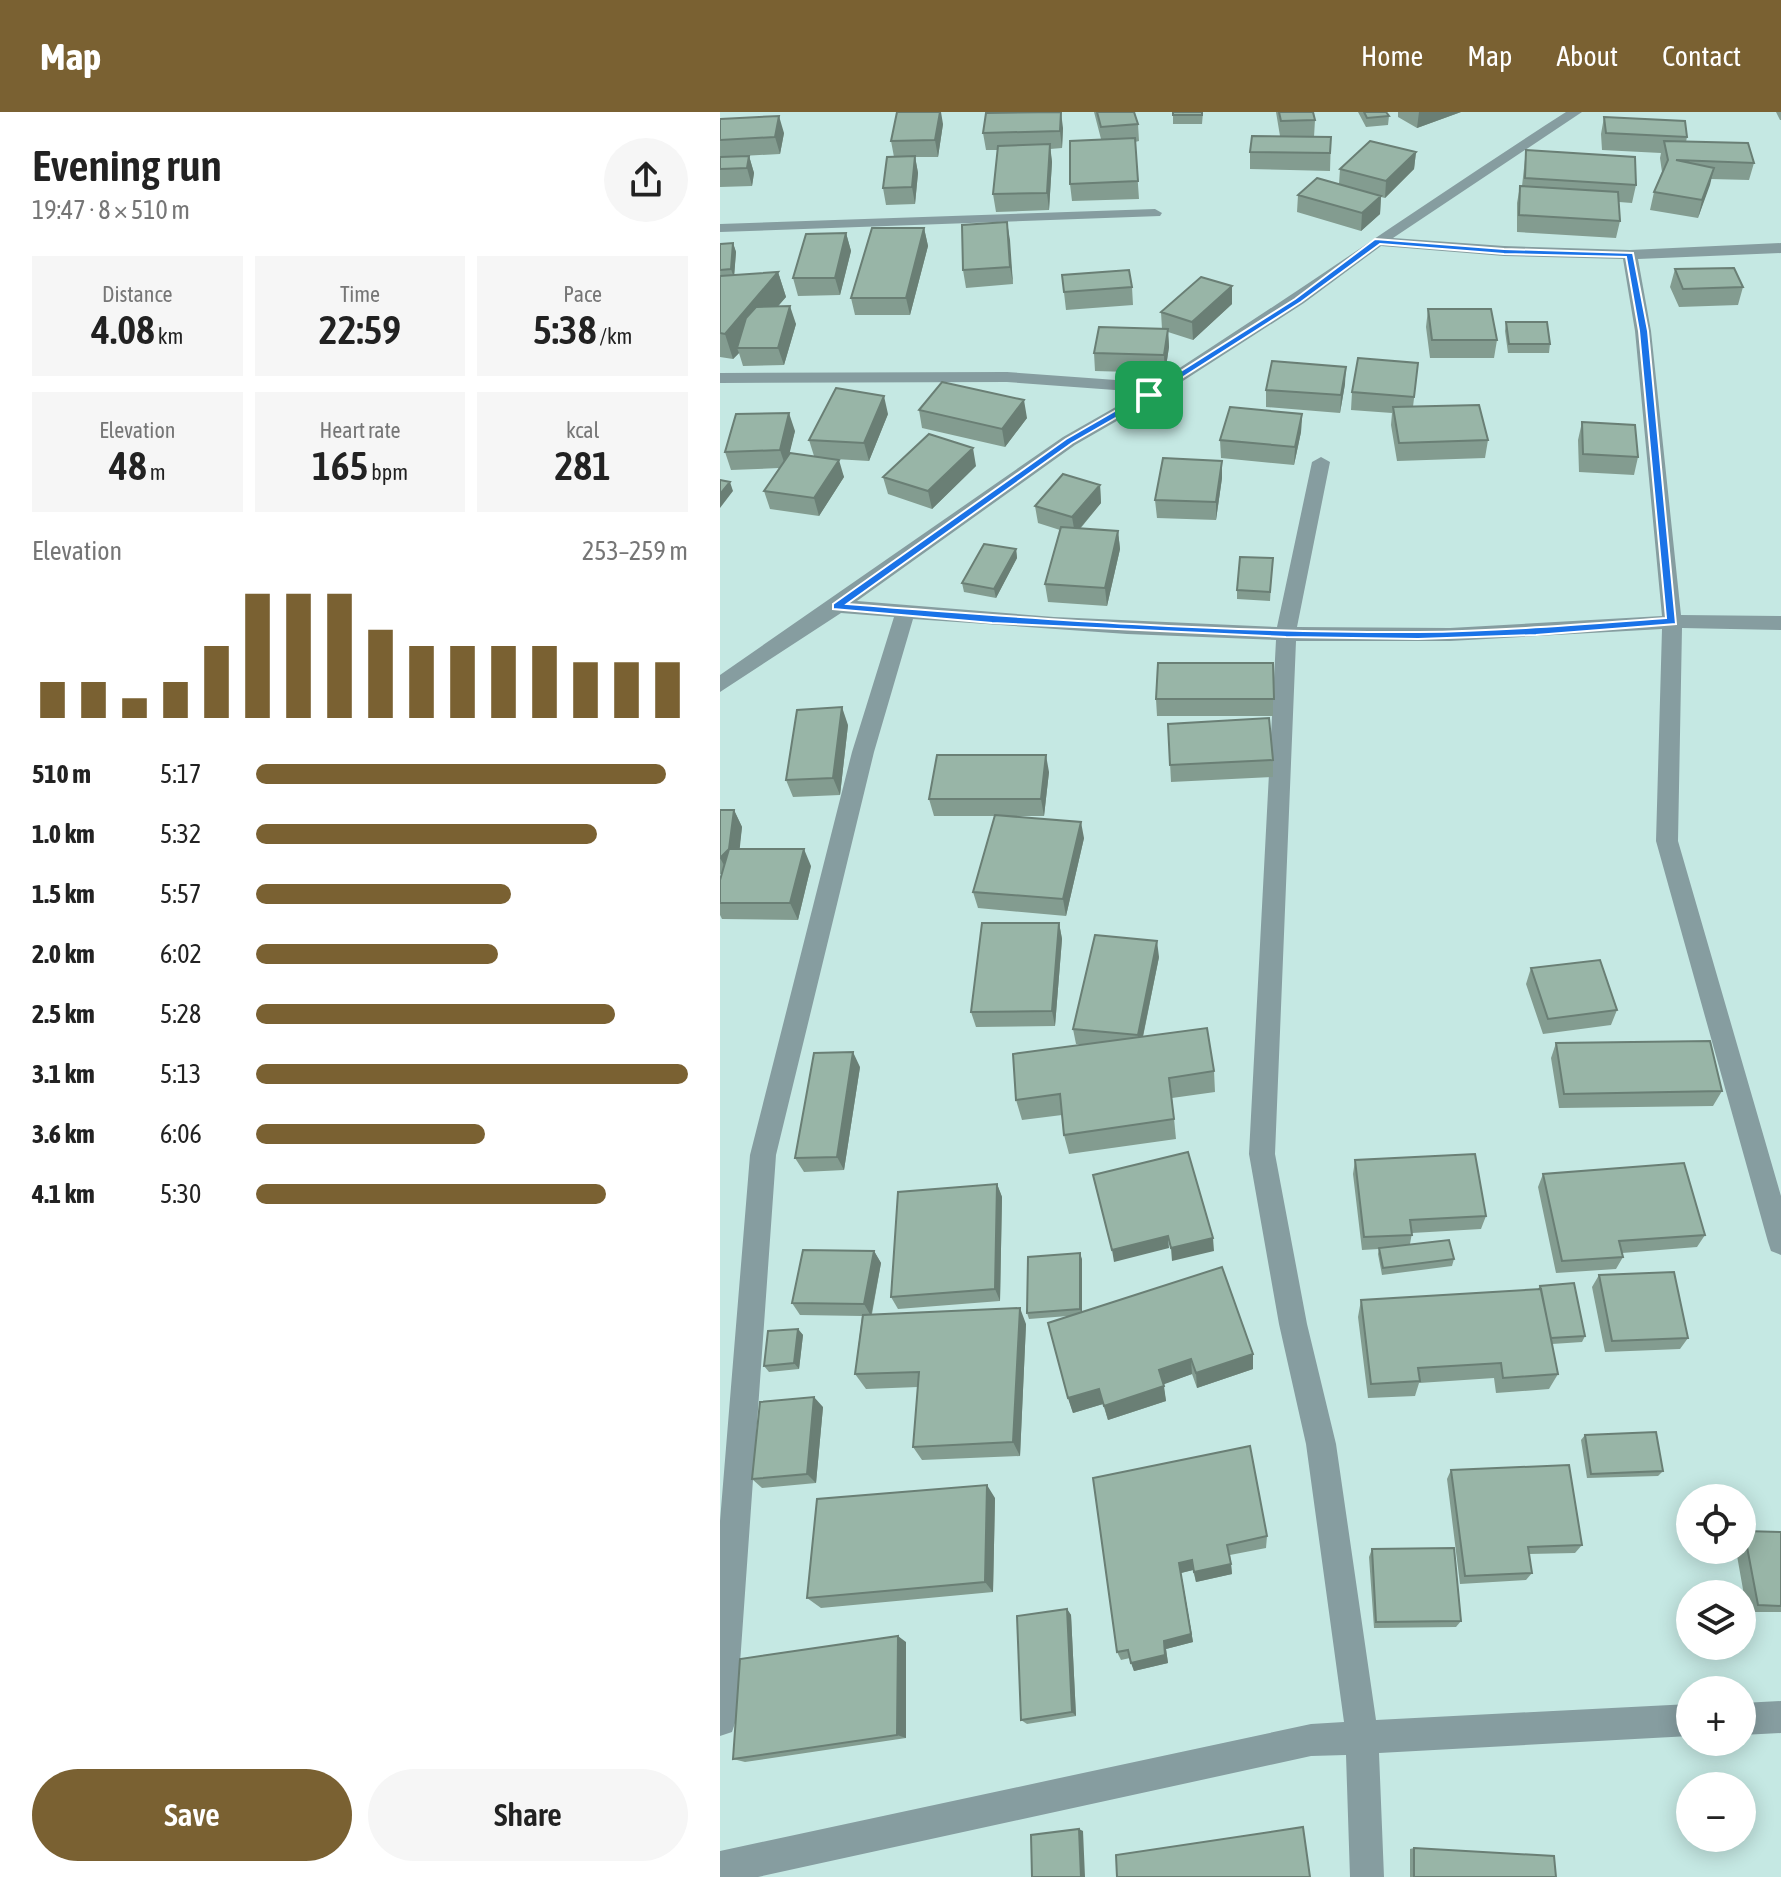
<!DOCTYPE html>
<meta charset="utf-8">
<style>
body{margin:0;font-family:"Asap Condensed",sans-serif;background:#f6f6f6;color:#222;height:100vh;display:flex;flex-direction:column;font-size:30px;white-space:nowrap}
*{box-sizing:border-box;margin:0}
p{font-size:26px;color:#767676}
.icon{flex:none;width:44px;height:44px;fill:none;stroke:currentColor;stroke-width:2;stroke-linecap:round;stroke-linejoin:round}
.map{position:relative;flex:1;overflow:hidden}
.sheet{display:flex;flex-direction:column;background:#fff;width:720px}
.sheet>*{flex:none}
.tools{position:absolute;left:956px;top:1372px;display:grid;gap:16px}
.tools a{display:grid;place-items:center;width:80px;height:80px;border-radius:50%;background:#fff;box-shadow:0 4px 20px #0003;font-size:40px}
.pin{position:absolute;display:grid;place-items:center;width:68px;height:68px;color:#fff;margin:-34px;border-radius:16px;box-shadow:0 4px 12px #0006}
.round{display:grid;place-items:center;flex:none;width:84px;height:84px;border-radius:42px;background:#f6f6f6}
.summary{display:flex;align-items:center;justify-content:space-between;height:136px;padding:0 32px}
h1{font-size:44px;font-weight:600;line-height:60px}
.stats{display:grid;grid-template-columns:repeat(3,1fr);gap:12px;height:136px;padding:8px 32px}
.stats div{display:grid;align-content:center;border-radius:0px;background:#f6f6f6;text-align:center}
.stats b{font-size:40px;font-weight:600}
.stats small{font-size:22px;font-weight:400}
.stats p{font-size:22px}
.chart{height:224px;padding:16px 32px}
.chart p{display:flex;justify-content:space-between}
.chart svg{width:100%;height:144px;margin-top:8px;stroke:#7a6132;stroke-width:6}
.cta{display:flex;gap:16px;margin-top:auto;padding:16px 32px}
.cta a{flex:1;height:92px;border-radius:48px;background:#7a6132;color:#fff;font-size:32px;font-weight:600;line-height:92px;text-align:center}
.cta a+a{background:#f6f6f6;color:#222}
ul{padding:0 32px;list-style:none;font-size:26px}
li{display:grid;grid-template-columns:128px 96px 1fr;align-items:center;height:60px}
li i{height:20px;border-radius:10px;background:#7a6132}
header{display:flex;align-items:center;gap:48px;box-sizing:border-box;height:112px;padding:0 40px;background:#7a6132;color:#fff}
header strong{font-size:38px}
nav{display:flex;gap:44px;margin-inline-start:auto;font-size:28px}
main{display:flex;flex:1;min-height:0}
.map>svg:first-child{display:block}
</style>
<header>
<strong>Map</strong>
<nav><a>Home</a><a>Map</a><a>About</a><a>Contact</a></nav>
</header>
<main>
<section class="sheet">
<div class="summary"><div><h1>Evening run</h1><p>19:47 · 8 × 510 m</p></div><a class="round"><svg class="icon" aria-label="share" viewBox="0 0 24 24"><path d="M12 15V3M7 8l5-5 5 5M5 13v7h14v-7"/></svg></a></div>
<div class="stats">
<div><p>Distance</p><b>4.08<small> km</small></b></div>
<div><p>Time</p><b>22:59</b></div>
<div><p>Pace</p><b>5:38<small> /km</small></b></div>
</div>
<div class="stats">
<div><p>Elevation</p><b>48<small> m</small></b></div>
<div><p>Heart rate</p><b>165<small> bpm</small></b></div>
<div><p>kcal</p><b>281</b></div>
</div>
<div class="chart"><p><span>Elevation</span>253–259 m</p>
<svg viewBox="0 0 160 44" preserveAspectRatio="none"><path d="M5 44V33M15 44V33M25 44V38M35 44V33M45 44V22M55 44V6M65 44V6M75 44V6M85 44V17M95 44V22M105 44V22M115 44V22M125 44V22M135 44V27M145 44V27M155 44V27"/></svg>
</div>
<ul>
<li><b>510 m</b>5:17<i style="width:95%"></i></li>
<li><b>1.0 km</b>5:32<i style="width:79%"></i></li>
<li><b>1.5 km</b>5:57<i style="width:59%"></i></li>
<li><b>2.0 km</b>6:02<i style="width:56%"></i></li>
<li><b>2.5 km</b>5:28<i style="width:83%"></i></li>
<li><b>3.1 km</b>5:13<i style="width:100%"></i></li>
<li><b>3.6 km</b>6:06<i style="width:53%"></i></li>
<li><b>4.1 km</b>5:30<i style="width:81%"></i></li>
</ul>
<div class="cta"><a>Save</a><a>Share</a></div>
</section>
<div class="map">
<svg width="1061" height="1765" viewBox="0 0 1061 1765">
<rect width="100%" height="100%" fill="#c5e8e3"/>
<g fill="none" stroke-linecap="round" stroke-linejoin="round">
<path fill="#869da0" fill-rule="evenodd" d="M435,97L442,101L440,104L0,120V112Z"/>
<path fill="#869da0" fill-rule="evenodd" d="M846,0H862L673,126L784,134L910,138L1061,131V141L918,147L931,219L961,503L1061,504V518L962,516L958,729L1061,1084V1143L1051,1139L1048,1130L936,729L942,517L730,529H576L555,1042L587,1212L616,1332L656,1608L970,1592V1624L659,1641L664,1765H630L626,1643L591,1644L38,1765H0V1739L591,1612L624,1610L586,1332L559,1212L529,1042L556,528L407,522L193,507L154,640L56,1043L16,1608L12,1620L0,1624V1409L30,1043L132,640L174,505L121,501L0,580V563L343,325L415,284L395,278L287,270L0,271V261L287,260L396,268L427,277C568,187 705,91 846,0ZM661,134L784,144L903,147L915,219L942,504L730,516L577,515L610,350L601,345L592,350L557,515L334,505L137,489L355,333L435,287L584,191Z
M1061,1589V1621L1022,1623V1591Z"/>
</g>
<path fill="#839c90" d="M374,0H414L418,12L419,29L415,30L419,87L352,89L350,72L381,27Z
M453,0H483L482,12H453Z
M556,0H593L595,8L594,25H611L610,59L530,57V40L560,24Z
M638,0H666L669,4L668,13L646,15Z
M678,0H741L697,16L678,5Z
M1056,0H1061V8H1060Z
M884,5L967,25L966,30L1034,51L1029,68L991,67L978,106L930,98L934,80L942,60L940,46L941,41L882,38L881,22Z
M0,7L64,21L60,42L3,45L29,44L34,61L32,74L0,75Z
M223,12L218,45H195L198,61L195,92L166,93L163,76L174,45L171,29Z
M343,16L342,36L330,37L332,50L329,98L276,100L273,82L278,38H266L263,21Z
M806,38L916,73L912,91L899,90L900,109L896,126L797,120V91L800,74H802Z
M696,40L694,57L665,86L661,85L660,102L641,119L577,100L578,83L619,72L620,57Z
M287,110L293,172L246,176L243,158Z
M204,116L208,134L190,203H135L131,186Z
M126,121L131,139L120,183L78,184L73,166Z
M13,131L16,140L14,163L58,160L66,185L58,194L76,212L64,253L23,254L19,241L13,247L0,245V132Z
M955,157L1023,175L1018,193L959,195L950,175Z
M342,163L412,175L413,193L346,198Z
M512,192L473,228L448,220L449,235L445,261L375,259L374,241L442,217L441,200Z
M708,197L777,228L774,246H710L706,215Z
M786,210L830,232L829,241H788L785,219Z
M698,251L693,295L768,328L765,346L677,349L671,313L672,301L631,298L632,280Z
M625,272L620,301L546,295V278Z
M199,298L307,306L285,335L202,316Z
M168,302L149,349L115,347L124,365L99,404L50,397L44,379L59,356L11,358L5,340L75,319L69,341L94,344L89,328Z
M582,302L581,320L574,353L501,346L500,328Z
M862,310L918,345L914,363L859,360L858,328Z
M256,354L212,397L168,382L163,365Z
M502,366L496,408L437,406L435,388Z
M380,373L381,391L360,417L398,419L400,437L387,494L328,490L325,472L340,418L318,411L315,394Z
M296,437L297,446L276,486L244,480L242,471Z
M552,455L550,489L517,487V478Z
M553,551V604H437L436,587Z
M448,612L553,648V665L451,670Z
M128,613L120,683L73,685L66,668Z
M329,660L324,704H295L364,726L346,804L258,796L253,780L275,704H214L209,687Z
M0,698H14L22,715L19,737L91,754L78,808L2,807L0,803V768L2,762H0Z
M339,811L342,827L335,914L256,915L251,900Z
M439,845L423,925L494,959L495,980L452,986L456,1027L349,1042L344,1023L342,1003L302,1008L296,988L365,933L356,932L353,917Z
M811,856L897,898L891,913L823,922L806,872Z
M836,931L1002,979L993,994L839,996L831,946Z
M140,955L124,1058L84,1060L75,1046Z
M635,1048L766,1104L761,1117L692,1121L690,1132L734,1147L732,1154L662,1163L658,1142L659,1137L642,1138L633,1062Z
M823,1062L985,1123L977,1135L902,1141L903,1145L896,1157L836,1161L818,1075Z
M277,1072L282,1085L280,1189L178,1197L171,1185Z
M154,1139L161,1151L152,1202L306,1212L300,1344L202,1348L193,1335L198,1275L146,1277L135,1262L142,1204L80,1203L72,1191Z
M362,1147V1200L533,1242V1257L477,1276L472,1262L443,1272L446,1289L388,1308L383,1292L353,1301L348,1286V1204L309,1207L307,1201Z
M879,1163L968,1226L960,1237L885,1240L872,1175Z
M820,1174L865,1224L862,1230L832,1232L838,1262L829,1277L776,1281L774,1266L699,1271L695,1284L648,1286L638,1205L641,1188L818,1177Z
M78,1217L83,1223L79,1257L49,1260L44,1254Z
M103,1295L96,1371L42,1376L32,1367Z
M865,1323L943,1359L938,1364L867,1366L861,1328Z
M731,1358L862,1433L855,1441L809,1442L812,1461L806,1468L740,1472L727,1367Z
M373,1366L547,1424L546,1436L510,1443L512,1462L476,1470L473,1458L461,1461L473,1530L446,1537L448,1551L414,1559L410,1546L401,1548L397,1540Z
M275,1386L273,1480L101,1496L87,1486Z
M1024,1419L1061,1420V1500H1027L1016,1438H1022V1421Z
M652,1437L741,1509L736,1515L654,1516L649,1445Z
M347,1497L351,1503L356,1604L307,1612L301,1608Z
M186,1530V1626L25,1650L13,1647Z
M694,1736L836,1765H690V1737Z"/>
<path fill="#6a7f75" d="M220,0H221L223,12L218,45L215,28Z
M341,0L343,16L342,36L340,19Z
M699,0H741L697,16Z
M59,4L64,21L60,42L55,25Z
M330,32L332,50L329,98L327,81Z
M696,40L694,57L665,86L666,69Z
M29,44L34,61L32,74L27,56Z
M195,44L198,61L195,92L192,75Z
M994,56L990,73L978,106L982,88Z
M661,84L660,102L641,119L642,101Z
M287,110L290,128L293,172L290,155Z
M204,116L208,134L190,203L186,186Z
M126,121L131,139L120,183L115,166Z
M13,131L16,140L14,166L11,157Z
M58,160L66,185L22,236H17L19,241L13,247L5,222Z
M512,174V192L473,228L472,210Z
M70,194L76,212L64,253L58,236Z
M448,217L449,235L445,261L444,243Z
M626,255L625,272L620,301L621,283Z
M164,284L168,302L149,349L144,331Z
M304,288L307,306L285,335L282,317Z
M69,301L75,319L66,356L60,338Z
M582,302L581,320L574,353L575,335Z
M253,336L256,354L212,397L208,379Z
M119,348L124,365L99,404L94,386Z
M502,349V366L496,408V390Z
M10,370L13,379L0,396V382Z
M380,373L381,391L355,422L352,405Z
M398,419L400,437L387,494L385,476Z
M296,437L297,446L276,486L274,477Z
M122,595L128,613L120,683L113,666Z
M326,643L329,660L324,704L321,687Z
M14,698L22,715L18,753L9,762L0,746Z
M361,710L364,726L346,804L343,787Z
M84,737L91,754L78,808L70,791Z
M339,811L342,827L335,914L332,899Z
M437,829L439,845L420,938L418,923Z
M133,940L140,955L124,1058L117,1045Z
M277,1072L282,1085L280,1189L275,1177Z
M448,1124L449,1136L394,1150L392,1138Z
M493,1126L494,1139L452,1149L451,1136Z
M154,1139L161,1151L151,1204L144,1192Z
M360,1141L362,1147V1203L360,1197Z
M300,1196L306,1212L300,1344L293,1330Z
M78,1217L83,1223L79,1257L74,1251Z
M533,1242V1257L477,1276L476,1261Z
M471,1247L472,1262L442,1273L439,1258Z
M444,1274L446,1289L388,1308L384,1294Z
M379,1277L383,1292L353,1301L348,1286Z
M94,1285L103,1295L96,1371L87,1362Z
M267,1373L275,1386L273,1480L265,1470Z
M472,1448L473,1458L461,1461L473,1530L446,1537L448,1551L414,1559L411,1551L459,1451Z
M511,1452L512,1462L476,1470L474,1460Z
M347,1497L351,1503L356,1604L352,1600Z
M178,1524L186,1530V1626L177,1623Z
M359,1717L363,1719L365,1765H361Z"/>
<path fill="#98b5a7" stroke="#6a7f75" stroke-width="2" d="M177,0H220L215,28L171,29Z
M341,0L340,19L263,21L266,1Z
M377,0H414L418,12L381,15Z
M453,0H482V3H453Z
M559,0H593L595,8L561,9Z
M644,0H666L669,4L647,6Z
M59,4L55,25L0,28V7Z
M884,5L965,9L967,25L886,21Z
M532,24L611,25L610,41L530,40Z
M415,26L418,69L350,72V29Z
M650,29L696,40L666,69L620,57Z
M944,29L1028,31L1034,51L956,48L994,56L982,88L934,80L948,48Z
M330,32L327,81L273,82L278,34Z
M806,38L915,45L916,73L805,66Z
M29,44L27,56L0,57V45Z
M195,44L192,75L163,76L167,45Z
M597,66L661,84L642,101L578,83Z
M800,74L898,80L900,109L799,103Z
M287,110L290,155L243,158L242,113Z
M152,116H204L186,186H131Z
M126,121L115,166H73L86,122Z
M13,131L11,157L0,158V132Z
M1014,156L1023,175L963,177L955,157Z
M409,158L412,175L344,180L342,163Z
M58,160L5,222L0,221V164Z
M481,165L512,174L472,210L441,200Z
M70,194L58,236H17L26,206L36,195Z
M708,197H771L777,228H712Z
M786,210H827L830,232H789Z
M379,215L448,217L444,243L374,241Z
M638,246L698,251L694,285L632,280Z
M552,249L626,255L621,283L546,278Z
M222,270L304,288L282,317L199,298Z
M116,276L164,284L144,331L89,328Z
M759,293L768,328L679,331L673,295Z
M510,295L582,302L575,335L500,328Z
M69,301L60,338L5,340L16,302Z
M862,310L915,313L918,345L863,342Z
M209,322L253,336L208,379L163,365Z
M70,341L119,348L94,386L44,379Z
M443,346L502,349L496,390L435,388Z
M343,362L380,373L352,405L315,394Z
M0,368L10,370L0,382Z
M341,415L398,419L385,476L325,472Z
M264,432L296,437L274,477L242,471Z
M520,445L553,446L550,480L517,478Z
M438,551H553L554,587H436Z
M122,595L113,666L66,668L77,598Z
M549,606L553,648L450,653L448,612Z
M217,643H326L321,687H209Z
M0,698H14L9,737L0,746Z
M275,703L361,710L343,787L253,780Z
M9,737H84L70,791H0V768Z
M262,811H339L332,899L251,900Z
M375,823L437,829L418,923L353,917Z
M880,848L897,898L828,907L811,856Z
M487,916L494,959L449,966L454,1007L344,1023L340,982L296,988L293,942Z
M990,929L1002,979L844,982L836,931Z
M133,940L117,1045L75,1046L94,941Z
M468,1040L493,1126L451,1136L448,1124L392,1138L373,1063Z
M755,1042L766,1104L690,1108L692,1123L644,1125L635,1048Z
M964,1051L985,1123L899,1129L903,1145L842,1149L823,1062Z
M277,1072L275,1177L171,1185L178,1080Z
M729,1128L734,1147L663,1156L659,1136Z
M83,1138L154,1139L144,1192L72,1191Z
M360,1141V1197L307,1201L308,1145Z
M502,1155L533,1242L476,1261L471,1247L439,1258L444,1274L384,1294L379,1277L348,1286L328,1211Z
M954,1160L968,1226L892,1229L879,1163Z
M854,1171L865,1224L831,1226L820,1174Z
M821,1177L838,1262L783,1266L781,1251L698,1256L700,1269L651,1272L641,1188Z
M300,1196L293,1330L193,1335L199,1260L135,1262L143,1203Z
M78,1217L74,1251L44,1254L48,1219Z
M94,1285L87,1362L32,1367L40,1290Z
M936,1320L943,1359L871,1362L865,1323Z
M530,1334L547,1424L507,1433L511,1452L474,1460L472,1448L459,1451L471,1522L444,1529L445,1543L411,1551L408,1538L397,1540L373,1366Z
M849,1353L862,1433L808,1435L812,1461L745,1464L731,1358Z
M267,1373L265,1470L87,1486L97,1387Z
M1024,1419L1061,1420V1494L1038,1493Z
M734,1436L741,1509L656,1510L652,1437Z
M347,1497L352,1600L301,1608L297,1504Z
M178,1524L177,1623L13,1647L20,1547Z
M583,1715L590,1765H397L396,1743Z
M359,1717L361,1765H312L311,1723Z
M694,1736L834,1744L836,1765H694Z"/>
<path fill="#1a73e8" stroke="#fff" stroke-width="2" fill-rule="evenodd" d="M655,127L784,137L913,141L928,219L956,512L816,523L698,527L566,525L272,511L113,497V492L346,327L426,281L575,187ZM660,132L784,142L906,145L919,219L946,506C864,512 781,519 698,520C508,521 317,507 127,492L352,331L432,285L581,190Z"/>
</svg>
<div class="tools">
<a><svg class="icon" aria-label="locate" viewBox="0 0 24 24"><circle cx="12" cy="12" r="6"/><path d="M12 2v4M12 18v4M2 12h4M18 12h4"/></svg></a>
<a><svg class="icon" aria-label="layers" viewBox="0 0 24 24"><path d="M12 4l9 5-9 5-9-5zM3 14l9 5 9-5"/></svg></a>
<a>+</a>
<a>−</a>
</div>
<div class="pin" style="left:429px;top:283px;background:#1e9e55"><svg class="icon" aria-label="arrive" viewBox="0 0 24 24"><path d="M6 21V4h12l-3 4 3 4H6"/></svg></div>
</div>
</main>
